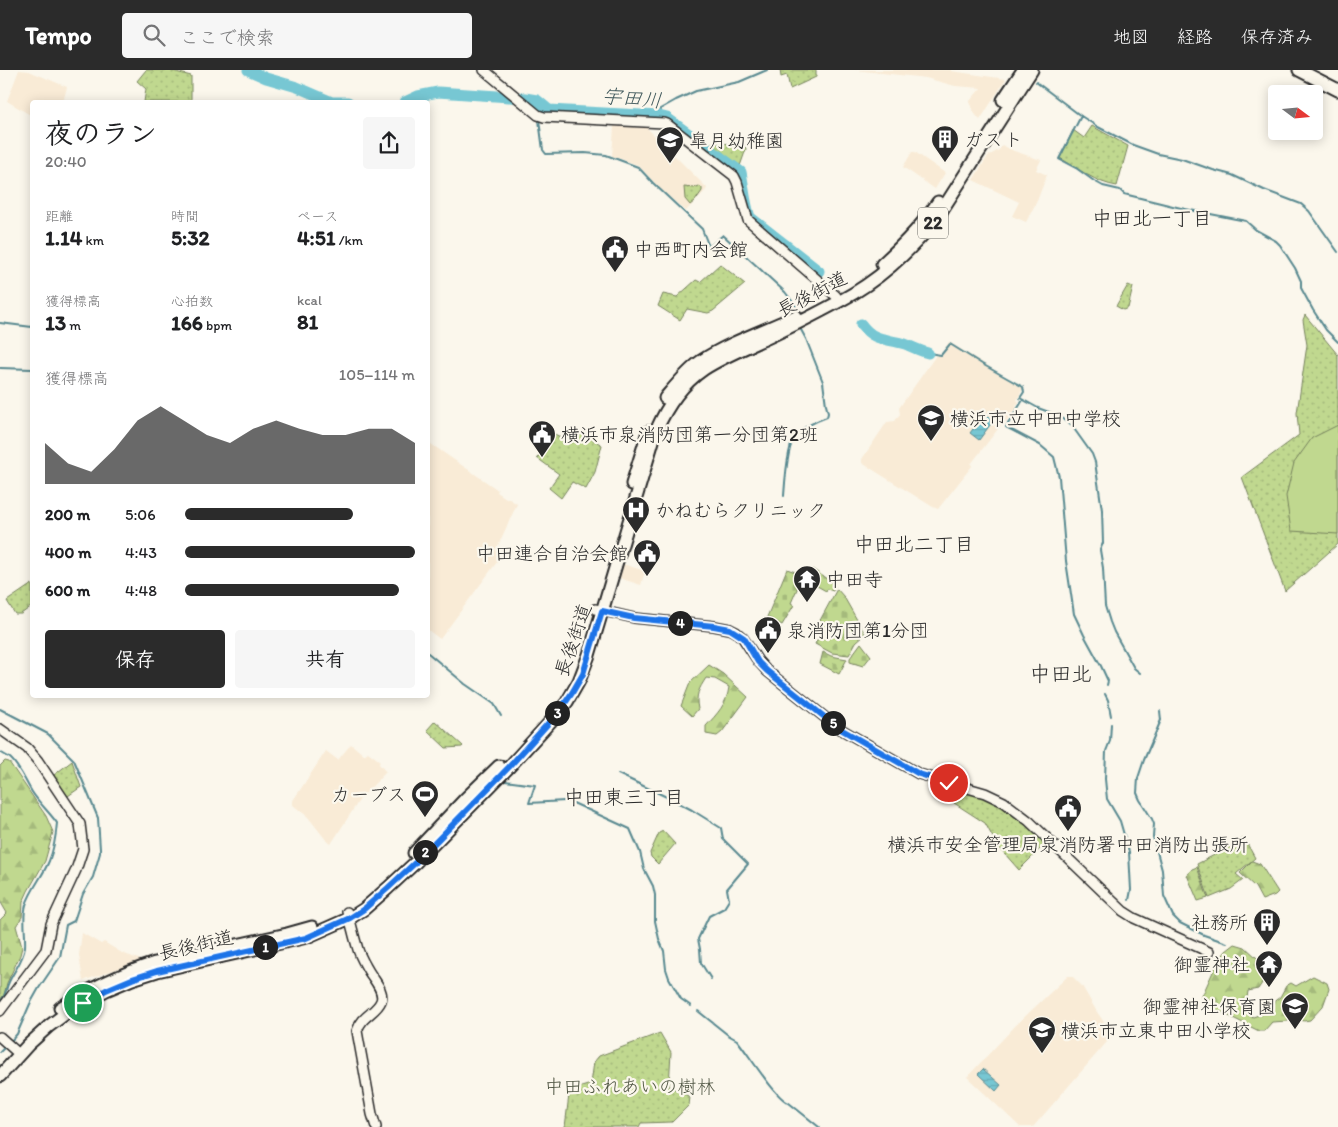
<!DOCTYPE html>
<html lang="ja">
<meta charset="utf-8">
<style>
body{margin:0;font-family:Itim,"Klee One",sans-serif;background:#f6f6f6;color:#202124;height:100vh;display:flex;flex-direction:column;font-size:19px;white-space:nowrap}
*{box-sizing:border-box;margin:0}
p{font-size:16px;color:#757577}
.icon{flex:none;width:28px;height:28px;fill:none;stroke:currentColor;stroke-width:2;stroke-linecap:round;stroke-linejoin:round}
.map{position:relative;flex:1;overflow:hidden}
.sheet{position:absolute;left:30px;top:30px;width:400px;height:598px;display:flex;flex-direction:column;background:#fff;border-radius:5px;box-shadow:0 2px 12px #0003}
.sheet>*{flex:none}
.needle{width:32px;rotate:106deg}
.fabs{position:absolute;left:1268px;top:15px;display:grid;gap:10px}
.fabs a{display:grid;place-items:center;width:55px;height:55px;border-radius:5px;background:#fff;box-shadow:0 2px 12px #0003;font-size:25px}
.pin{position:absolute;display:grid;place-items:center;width:42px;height:42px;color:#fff;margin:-21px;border:2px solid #fff;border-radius:50%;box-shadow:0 1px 5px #0007}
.km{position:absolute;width:25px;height:25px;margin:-12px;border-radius:50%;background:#222;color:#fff;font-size:14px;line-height:25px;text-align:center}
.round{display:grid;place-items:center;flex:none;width:52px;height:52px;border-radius:5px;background:#f6f6f6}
.overview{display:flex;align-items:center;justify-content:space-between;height:85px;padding:0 15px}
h1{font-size:28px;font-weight:700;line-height:38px}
.metrics{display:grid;grid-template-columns:repeat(3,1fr);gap:8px;height:85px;padding:5px 15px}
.metrics div{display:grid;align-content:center}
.metrics b{font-size:21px;font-weight:700}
.metrics small{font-size:14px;font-weight:400}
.metrics p{font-size:14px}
.chart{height:140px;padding:10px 15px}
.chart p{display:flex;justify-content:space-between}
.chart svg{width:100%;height:90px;margin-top:5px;fill:#2b2b2b;opacity:.7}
.button{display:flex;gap:10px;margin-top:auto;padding:10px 15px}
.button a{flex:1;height:58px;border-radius:5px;background:#2b2b2b;color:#fff;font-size:20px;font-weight:700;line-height:58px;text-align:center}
.button a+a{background:#f6f6f6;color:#202124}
ul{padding:0 15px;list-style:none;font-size:16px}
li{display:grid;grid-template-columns:80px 60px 1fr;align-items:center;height:38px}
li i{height:12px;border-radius:6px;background:#2b2b2b}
header{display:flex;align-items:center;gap:30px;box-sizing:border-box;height:70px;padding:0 25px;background:#2b2b2b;color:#fff}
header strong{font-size:24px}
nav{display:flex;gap:28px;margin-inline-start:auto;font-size:18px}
.search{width:350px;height:45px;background:#f6f6f6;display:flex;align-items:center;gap:12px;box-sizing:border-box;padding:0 18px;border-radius:5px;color:#757577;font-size:19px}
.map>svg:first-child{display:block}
</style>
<header>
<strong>Tempo</strong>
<div class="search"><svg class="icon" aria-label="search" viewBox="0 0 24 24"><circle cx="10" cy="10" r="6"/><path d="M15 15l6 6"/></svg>ここで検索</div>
<nav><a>地図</a><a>経路</a><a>保存済み</a></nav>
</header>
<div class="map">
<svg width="1338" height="1057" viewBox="0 0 1338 1057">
<defs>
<pattern id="green-dots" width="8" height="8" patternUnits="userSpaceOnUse" patternTransform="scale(1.25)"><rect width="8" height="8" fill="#c0d88f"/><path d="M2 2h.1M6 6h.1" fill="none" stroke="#a5ba7c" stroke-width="1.8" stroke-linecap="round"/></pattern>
<pattern id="forest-firs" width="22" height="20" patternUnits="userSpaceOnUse" patternTransform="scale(1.25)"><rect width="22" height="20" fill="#c0d88f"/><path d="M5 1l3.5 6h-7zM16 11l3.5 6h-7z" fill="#a5ba7c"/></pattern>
<pattern id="cemetery-stones" width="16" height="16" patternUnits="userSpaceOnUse" patternTransform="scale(1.25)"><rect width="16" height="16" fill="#c0d88f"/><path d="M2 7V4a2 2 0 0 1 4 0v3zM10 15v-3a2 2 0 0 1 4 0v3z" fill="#a5ba7c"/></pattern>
<pattern id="water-rules" width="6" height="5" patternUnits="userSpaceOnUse" patternTransform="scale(1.25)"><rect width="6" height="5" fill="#77c7d3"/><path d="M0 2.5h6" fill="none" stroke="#67abb5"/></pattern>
</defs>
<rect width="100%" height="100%" fill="#fbf7ec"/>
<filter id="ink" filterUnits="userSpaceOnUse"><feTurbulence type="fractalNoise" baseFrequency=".02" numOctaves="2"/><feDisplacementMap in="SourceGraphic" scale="10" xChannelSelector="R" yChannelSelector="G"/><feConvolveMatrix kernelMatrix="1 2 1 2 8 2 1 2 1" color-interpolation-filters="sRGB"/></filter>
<g filter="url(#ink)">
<path fill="#f9ebd6" d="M19,0L29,1L67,17L63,32H32V46L7,31Z
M855,0H951V1L1006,9L980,50L975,44L969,32L981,18L955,16L926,8Z
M614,56L647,58L707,118L706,120L686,141L661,120L638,95L612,86Z
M1002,75L1014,81L1041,90L1036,100L1047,105L1037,131L1026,152L1012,146L1019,132L973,110L988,86L999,80Z
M912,82H915L945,103L935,119L903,97Z
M949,272L1023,318L1017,330L1019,332L1016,336L1017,337L1003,355H1001L971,394L972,396L938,439L933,437L862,393V389L887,352L895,351L900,344L899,338L937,284L941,285Z
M428,372L498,420L497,422L506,428H508L517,434L496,480L497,492L440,569L428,560Z
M623,494L645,501L641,515L619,508Z
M351,674L364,685L368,682L380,691L379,694L386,702L360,729L331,774L326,770L308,747L293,735L292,732L326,681L338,690Z
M82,863L101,874L104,872L122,883L141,890L83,911L79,885Z
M1068,906H1072L1082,916L1097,942L1113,965L1033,1057H1020L967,1007L1018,953Z"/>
<path fill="url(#green-dots)" stroke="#76825d" d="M146,0H169L191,6V32H144L146,19L137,11Z
M780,0H816V7L790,19L787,5L781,7Z
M1092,56L1128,76L1117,116C1096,113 1079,99 1060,88L1073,60L1084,68Z
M705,73L744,74L746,79L740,96L736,93L733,95Z
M699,116L702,118V121L695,131L690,135L685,129L684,117L694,118Z
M720,194L745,214L713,241L708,243L687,239L680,250L658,236L663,224L677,227L696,210L700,212Z
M1128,215L1133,217L1128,238L1123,240L1116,236Z
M1305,245L1338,285V474L1285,521L1242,407L1299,365L1297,343L1307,275L1303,250Z
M577,360L602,375L595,402L586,419L572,412L561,428L549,418L559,404L537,388L546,377L552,363L572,372Z
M32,514V536L21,544H15L7,531Z
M435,651L463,676L462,677L446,678L427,660Z
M72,691L81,717L65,728L53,708L54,705Z
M937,714C958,720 982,724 1001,736C1017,746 1032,760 1045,774L1019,800L997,775L985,753L937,722Z
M663,761L675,774L658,794L651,787L650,783L659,763Z
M1244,768L1255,788L1236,804L1243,810L1231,819L1209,828L1197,794L1226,779Z
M660,963L671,982L669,1016L690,1027L689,1035L672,1052L641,1053L639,1057H565L569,1025L575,1019L591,1014L594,992L599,986Z"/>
<path fill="url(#forest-firs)" stroke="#76825d" d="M709,595L723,604L748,627L722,662L717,666L706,664V656C717,644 727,634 729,617L715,609L706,608C699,619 695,625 698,639L692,646L681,636L690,613Z
M5,691L9,692L46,746L53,762L45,791L28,821L23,832L22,847L16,856L22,877L20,885L7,913L4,925L0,930V850L7,843L0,831V696Z
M1252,791L1260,794L1278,822L1275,825L1262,830L1255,817L1240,803Z
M1197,797L1208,828L1198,831L1187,805L1192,799Z
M1235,874L1245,877L1257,888L1272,891L1271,900L1258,919L1248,921L1245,942L1253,947L1264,943V939L1280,927L1286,916L1291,913L1296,916L1313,906L1327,913L1329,919L1323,936L1310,950L1304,951L1295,947L1288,951L1272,952L1264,961H1259L1203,933L1202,926L1217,893L1226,881Z"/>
<path fill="url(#cemetery-stones)" stroke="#76825d" d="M805,498L810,501L812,499L833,513L835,517L833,521L827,519L826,521L803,508Z
M787,499L801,504L800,512L791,533L794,535L782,555L767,547Z
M837,519L844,527L865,564L856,572L849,585L832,583L815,574L822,561L817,556Z
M861,573L871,586L863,596L850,592V588Z
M823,582L831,586L847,589L839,604L820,594Z"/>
<path fill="#c0d88f" stroke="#76825d" d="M1338,355V464L1291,461L1286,426L1294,393L1312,368Z"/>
<path fill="url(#water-rules)" stroke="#598990" d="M984,344L993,351L979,370L970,363Z
M983,999L1001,1015L996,1021L978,1004Z"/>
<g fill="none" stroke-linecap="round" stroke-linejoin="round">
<path stroke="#598990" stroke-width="2" d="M1036,12L1081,46L1098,57L1133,75L1158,84L1182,89L1213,100L1232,105L1264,120L1301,134L1309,141L1338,182
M537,30L538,40
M659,46L660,39L676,30L696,21L739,12L767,0
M1081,46L1059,89L1076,98L1094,111L1103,116L1120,120L1124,124L1185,139L1246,151L1256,160L1276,171L1280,175L1295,198L1301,211V218L1313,240L1326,260L1338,272
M539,50L543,80L546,84L585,83L606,85L638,97L653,113L702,159L709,177L723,165L785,222L796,236V238
M0,253L32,257
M928,283L941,285L950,274L982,294L1023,317L1024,322L1020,328L1038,338L1057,345L1072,356L1092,384L1095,392L1102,440L1103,473L1100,480L1103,498L1105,536L1110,552L1114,562L1134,598L1140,603
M0,298L32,299
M1023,330L1006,357L1040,375L1054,387L1059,407L1066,491L1074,544L1084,565L1101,596L1108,611L1107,615
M784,426C785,412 787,374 796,365C804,356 816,351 827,347L828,343L826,335L823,312L806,269L800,258
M428,583L465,614L494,634L501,646
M1105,624L1108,630L1111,646
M0,639L48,664L74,690L98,748L100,779V783L93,807L83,824L74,851L66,855L60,887L39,918L30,934L17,964L10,972
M1160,641L1161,650L1144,690L1138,708L1137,723L1140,730L1152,749L1154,754L1153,767L1162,800L1164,826L1173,846L1180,853L1204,865L1227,873
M1111,654L1110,671L1106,681L1105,709L1107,729L1120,751L1129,782L1131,820L1129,830
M0,682C3,684 7,686 10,688C20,697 25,711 32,722C39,733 49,742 57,753C56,765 54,779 49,791C43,806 31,819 26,835C22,849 26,863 25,877C24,889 14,901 9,912C5,920 7,924 0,932
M618,704L673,730L692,740L721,758L723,769L748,794L727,819L729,830L724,838L709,846L698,869L700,879L701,893L711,909
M505,711L535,715L529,733L565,731
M571,732L630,759L640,782L644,799L653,816L655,825V851L659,869L664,881L666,899L669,908L681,929L691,936
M698,941L728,965L737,970C747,982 776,1029 789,1033L819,1057
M0,982L6,976"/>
<path stroke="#77c7d3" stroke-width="11" d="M248,0L266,8L297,17L332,32H348
M405,32L418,26L438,22L525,28L537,30L549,40L659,46L667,48L741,102C744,117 745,133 750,147L819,201
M861,254C874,272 886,268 905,274C912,277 920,281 928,283"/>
<g stroke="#2b2b2b" stroke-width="12">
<path id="minor" d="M484,0L538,45L544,47L664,53L667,54L734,106L737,112L748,150L836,226
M595,539L634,548L714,556L730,559L736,562L743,568L758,591L767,601L837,657L919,704L985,723L1004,732L1029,751L1123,841L1134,848L1209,882
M0,659L27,678L38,691L80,754L83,779L76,800L51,854L46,880L0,941
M347,842C352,854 353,864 357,876C359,885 364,893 368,900C373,909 385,921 381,931C376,943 362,945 357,961L372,1044L376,1057
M0,967L19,984"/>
</g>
<g stroke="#2b2b2b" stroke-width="15">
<path id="major" d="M1299,0L1338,20
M1003,30L1023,0
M882,194C903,175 922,156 938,132
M665,328C676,315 687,301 701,291C730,272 764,261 796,246
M632,414L648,362
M414,783L465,729L499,696
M60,938C90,918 121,904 155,893L287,864L312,857
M0,1006L28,975L49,956L69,941L106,920L132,909L157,901L307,867L350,848L364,839L388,818L416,792L509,697L551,651L567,632L579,611L589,585L656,361C666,338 682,314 704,299C724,286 747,277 769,267C793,256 816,244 840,231C878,211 907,184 935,151L1032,0"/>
</g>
<use href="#minor" stroke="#fbf7ec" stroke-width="9"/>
<use href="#major" stroke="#fbf7ec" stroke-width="11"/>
</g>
</g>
<g fill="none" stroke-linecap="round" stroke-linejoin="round" filter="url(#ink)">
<g stroke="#fff" stroke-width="10">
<path id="route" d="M83,933L106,920L132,909L157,901L306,868L350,848L364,839L388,818L416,792L509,697L561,639L572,623L583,604L602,541L634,548L714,556L730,559L744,568L758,592L767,601L837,657L919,704L949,713"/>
</g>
<use href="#route" stroke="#1a73e8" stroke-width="6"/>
</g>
<defs>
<g id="building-pin" transform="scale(1.4375)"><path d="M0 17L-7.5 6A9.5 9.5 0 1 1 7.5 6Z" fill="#2b2b2b" stroke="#fbf7ec"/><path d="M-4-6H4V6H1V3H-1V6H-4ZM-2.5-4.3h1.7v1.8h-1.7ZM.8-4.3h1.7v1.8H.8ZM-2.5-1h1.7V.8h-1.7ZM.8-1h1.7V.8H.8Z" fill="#fff"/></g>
<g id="school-pin" transform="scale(1.4375)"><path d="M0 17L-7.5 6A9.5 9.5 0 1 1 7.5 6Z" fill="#2b2b2b" stroke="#fbf7ec"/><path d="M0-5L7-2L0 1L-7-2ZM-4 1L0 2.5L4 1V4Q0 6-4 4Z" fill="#fff"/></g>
<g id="civic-pin" transform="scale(1.4375)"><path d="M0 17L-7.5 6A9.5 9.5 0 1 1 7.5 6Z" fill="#2b2b2b" stroke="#fbf7ec"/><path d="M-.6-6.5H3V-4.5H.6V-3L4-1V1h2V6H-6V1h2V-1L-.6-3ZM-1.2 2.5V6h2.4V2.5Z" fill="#fff"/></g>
<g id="hospital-pin" transform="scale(1.4375)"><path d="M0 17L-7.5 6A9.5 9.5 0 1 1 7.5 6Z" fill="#2b2b2b" stroke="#fbf7ec"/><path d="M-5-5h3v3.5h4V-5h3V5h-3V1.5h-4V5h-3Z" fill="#fff"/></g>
<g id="temple-pin" transform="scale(1.4375)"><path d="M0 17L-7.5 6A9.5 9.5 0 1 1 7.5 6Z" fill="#2b2b2b" stroke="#fbf7ec"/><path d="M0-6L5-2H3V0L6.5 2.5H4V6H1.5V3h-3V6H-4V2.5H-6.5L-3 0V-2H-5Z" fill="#fff"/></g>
<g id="stadium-pin" transform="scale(1.4375)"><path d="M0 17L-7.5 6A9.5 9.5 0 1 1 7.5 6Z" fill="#2b2b2b" stroke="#fbf7ec"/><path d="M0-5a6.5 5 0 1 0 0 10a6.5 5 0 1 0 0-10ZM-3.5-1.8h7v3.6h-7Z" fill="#fff"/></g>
</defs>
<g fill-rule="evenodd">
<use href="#building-pin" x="945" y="69"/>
<use href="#school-pin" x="670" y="70"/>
<use href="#civic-pin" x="615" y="179"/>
<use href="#school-pin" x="931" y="348"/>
<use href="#civic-pin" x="542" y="364"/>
<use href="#hospital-pin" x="636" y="440"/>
<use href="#civic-pin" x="647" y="483"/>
<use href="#temple-pin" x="807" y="509"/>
<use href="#civic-pin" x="768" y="560"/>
<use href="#stadium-pin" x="425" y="724"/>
<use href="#civic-pin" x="1068" y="738"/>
<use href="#building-pin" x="1267" y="852"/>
<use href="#temple-pin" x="1269" y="894"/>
<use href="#school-pin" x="1295" y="936"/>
<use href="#school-pin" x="1042" y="960"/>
</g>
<g text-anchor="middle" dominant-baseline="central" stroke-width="4.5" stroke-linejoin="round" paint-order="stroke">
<rect fill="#fbf7ec" stroke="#696865" stroke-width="1" x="918" y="137.5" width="30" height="31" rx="4"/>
<g font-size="18" font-weight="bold" fill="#2b2b2b">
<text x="933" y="153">22</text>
</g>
<g font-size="19" fill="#2b2b2b" stroke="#fbf7ec" text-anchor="start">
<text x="964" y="69">ガスト</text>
<text x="689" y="70">皐月幼稚園</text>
<text x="634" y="179">中西町内会館</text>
<text x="950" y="348">横浜市立中田中学校</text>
<text x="561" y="364">横浜市泉消防団第一分団第2班</text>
<text x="655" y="440">かねむらクリニック</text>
<text x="628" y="483" text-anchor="end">中田連合自治会館</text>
<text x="826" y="509">中田寺</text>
<text x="787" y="560">泉消防団第1分団</text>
<text x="406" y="724" text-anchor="end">カーブス</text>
<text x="1068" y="774" text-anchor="middle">横浜市安全管理局泉消防署中田消防出張所</text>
<text x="1248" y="852" text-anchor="end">社務所</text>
<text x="1250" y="894" text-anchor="end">御霊神社</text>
<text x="1276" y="936" text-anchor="end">御霊神社保育園</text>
<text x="1061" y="960">横浜市立東中田小学校</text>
</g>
<g font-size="19" fill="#2b2b2b" stroke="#fbf7ec">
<text transform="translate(812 224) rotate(-28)">長後街道</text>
<text transform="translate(573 570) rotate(-71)">長後街道</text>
<text transform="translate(196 875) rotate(-13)">長後街道</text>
</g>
<g font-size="19" fill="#505644" stroke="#fbf7ec">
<text x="630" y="1016">中田ふれあいの樹林</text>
</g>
<g font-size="20" font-style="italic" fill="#425a5d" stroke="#fbf7ec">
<text transform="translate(632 28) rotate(5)">宇田川</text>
</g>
<g font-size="20" fill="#2b2b2b" stroke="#fbf7ec">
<text x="1152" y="148">中田北一丁目</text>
<text x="914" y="474">中田北二丁目</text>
<text x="624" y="727">中田東三丁目</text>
</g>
<g font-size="21" fill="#2b2b2b" stroke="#fbf7ec">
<text x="1061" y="603">中田北</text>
</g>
</g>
</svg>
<div class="fabs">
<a><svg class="needle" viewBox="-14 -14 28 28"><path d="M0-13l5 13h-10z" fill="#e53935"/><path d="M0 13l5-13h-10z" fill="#757577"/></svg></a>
</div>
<div class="pin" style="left:83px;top:933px;background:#1e9e55"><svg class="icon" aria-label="arrive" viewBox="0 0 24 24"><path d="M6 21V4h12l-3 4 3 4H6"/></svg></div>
<div class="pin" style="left:949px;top:713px;background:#d93025"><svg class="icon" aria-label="check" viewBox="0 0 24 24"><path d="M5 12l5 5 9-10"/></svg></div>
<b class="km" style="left:265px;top:877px">1</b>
<b class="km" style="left:425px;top:782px">2</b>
<b class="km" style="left:557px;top:643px">3</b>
<b class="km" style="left:680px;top:553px">4</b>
<b class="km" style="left:833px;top:653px">5</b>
<section class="sheet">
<div class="overview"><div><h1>夜のラン</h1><p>20:40</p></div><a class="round"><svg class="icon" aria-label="share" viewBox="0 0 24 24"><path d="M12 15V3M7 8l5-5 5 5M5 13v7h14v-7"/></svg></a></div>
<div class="metrics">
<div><p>距離</p><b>1.14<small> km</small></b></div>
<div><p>時間</p><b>5:32</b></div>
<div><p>ペース</p><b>4:51<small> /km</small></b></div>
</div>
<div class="metrics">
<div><p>獲得標高</p><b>13<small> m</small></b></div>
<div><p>心拍数</p><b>166<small> bpm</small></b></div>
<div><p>kcal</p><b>81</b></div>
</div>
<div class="chart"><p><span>獲得標高</span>105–114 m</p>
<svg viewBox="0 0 160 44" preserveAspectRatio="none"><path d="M0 44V24L10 34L20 38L30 27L40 13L50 6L60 13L70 20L80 24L90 17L100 13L110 17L120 20L130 20L140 17L150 17L160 24V44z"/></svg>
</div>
<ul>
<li><b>200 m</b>5:06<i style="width:73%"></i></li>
<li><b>400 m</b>4:43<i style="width:100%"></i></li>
<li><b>600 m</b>4:48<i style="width:93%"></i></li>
</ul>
<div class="button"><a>保存</a><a>共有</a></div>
</section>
</div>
